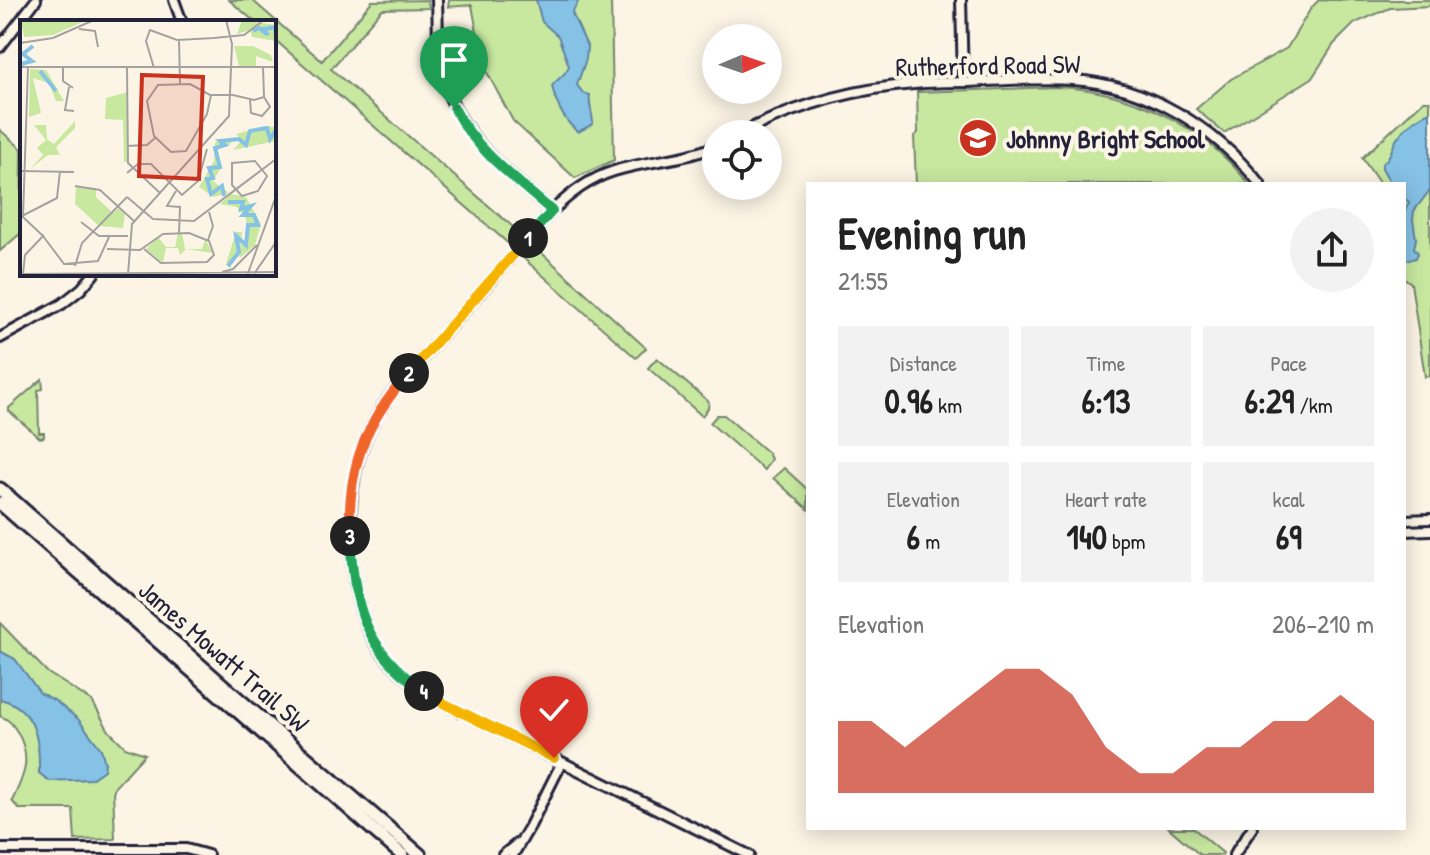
<!DOCTYPE html>
<meta charset="utf-8">
<style>
body{margin:0;font-family:"Patrick Hand",sans-serif;background:#f2f2f2;color:#222;height:100vh;display:flex;flex-direction:column;font-size:30px;white-space:nowrap}
*{box-sizing:border-box;margin:0}
p{font-size:26px;color:#767676}
.icon{flex:none;width:44px;height:44px;fill:none;stroke:currentColor;stroke-width:2;stroke-linecap:round;stroke-linejoin:round}
.map{position:relative;flex:1;overflow:hidden}
.sheet{position:absolute;left:806px;top:182px;width:600px;height:648px;display:flex;flex-direction:column;background:#fff;border-radius:0px;box-shadow:0 4px 20px #0003}
.sheet>*{flex:none}
.needle{width:52px;rotate:88deg}
.controls{position:absolute;left:702px;top:24px;display:grid;gap:16px}
.controls a{display:grid;place-items:center;width:80px;height:80px;border-radius:50%;background:#fff;box-shadow:0 4px 20px #0003;font-size:40px}
.pin{position:absolute;display:grid;place-items:center;width:68px;height:68px;color:#fff;margin:-82px -34px;border-radius:50% 50% 50% 0;rotate:-45deg;box-shadow:0 0 8px #0007}
.pin .icon{rotate:45deg}
.km{position:absolute;width:40px;height:40px;margin:-20px;border-radius:50%;background:#222;color:#fff;font-size:22px;line-height:40px;text-align:center}
.round{display:grid;place-items:center;flex:none;width:84px;height:84px;border-radius:42px;background:#f2f2f2}
.headline{display:flex;align-items:center;justify-content:space-between;height:136px;padding:0 32px}
h1{font-size:44px;font-weight:800;line-height:60px}
.figures{display:grid;grid-template-columns:repeat(3,1fr);gap:12px;height:136px;padding:8px 32px}
.figures div{display:grid;align-content:center;border-radius:0px;background:#f2f2f2;text-align:center}
.figures b{font-size:34px;font-weight:800}
.figures small{font-size:22px;font-weight:400}
.figures p{font-size:22px}
.chart{height:224px;padding:16px 32px}
.chart p{display:flex;justify-content:space-between}
.chart svg{width:100%;height:144px;margin-top:8px;fill:#c8321e;opacity:.7}
.map>svg:first-child{display:block}
</style>
<div class="map">
<svg width="1430" height="855" viewBox="0 0 1430 855">
<rect width="100%" height="100%" fill="#fcf5e5"/>
<filter id="ink" filterUnits="userSpaceOnUse"><feTurbulence type="fractalNoise" baseFrequency=".0125" numOctaves="2"/><feDisplacementMap in="SourceGraphic" scale="16" xChannelSelector="R" yChannelSelector="G"/><feConvolveMatrix kernelMatrix="1 2 1 2 8 2 1 2 1" color-interpolation-filters="sRGB"/></filter>
<g filter="url(#ink)">
<path fill="#c8e8a0" stroke="#75856e" stroke-width="2" d="M229,0H252L322,61L372,1L428,0L429,8L382,9L331,69L520,233L510,245L274,39V22H255Z
M449,0H611L614,160L575,178L513,121L483,65L472,5L448,7Z
M1319,0H1430V6L1390,8L1355,23L1334,44L1312,78L1224,133L1196,109L1231,79L1287,48L1311,8Z
M1059,87C1134,91 1202,125 1249,184H916L914,136L918,133L917,92Z
M1423,101H1430V376L1425,377L1411,283L1404,278V184H1380L1362,158Z
M0,130L22,149L21,233L0,251Z
M533,245L646,348L636,358L522,257Z
M657,358L709,402L708,408L702,416L648,368Z
M42,379L43,389L38,390L39,433H44V437L40,438L9,411V408Z
M717,415H724L768,453L771,459L764,470L710,423Z
M784,468L808,490V509L773,478Z
M0,623L48,673L92,701L109,731L125,747L145,754L113,789L115,839L75,840L73,809H19L12,801C24,776 32,759 18,733C13,725 9,719 0,716Z
M1169,828H1193L1223,853L1222,855H1200Z"/>
<path fill="#86c2e5" stroke="#5e82a1" stroke-width="2" d="M536,0H579L572,13L587,46L586,59L577,85L583,93L590,95C588,104 593,114 593,124L578,132C563,120 556,104 552,86C558,78 565,76 569,66L558,36L542,22Z
M1430,112V190L1414,211L1413,220L1416,239L1414,248L1418,253L1416,258L1409,260L1404,258V213L1409,202L1404,198V184H1391L1382,168V164C1390,158 1391,151 1395,142C1402,129 1417,117 1430,112Z
M0,651L15,659L40,693L54,700L78,719L101,749L105,763L104,770L91,779L49,781L39,773C40,741 36,708 0,699Z"/>
<g fill="none" stroke-linecap="round" stroke-linejoin="round">
<g stroke="#22223b" stroke-width="14">
<path id="minor" d="M174,0L182,22
M437,0C438,22 437,46 441,68C453,132 505,170 552,211
M961,0L963,82
M0,47L36,0
M739,134C794,106 853,89 914,84C933,82 951,82 969,82C1004,80 1039,78 1073,80C1148,85 1214,127 1260,184
M716,146C681,161 649,160 614,171C589,179 571,193 552,211L397,387C356,437 348,487 351,549C353,583 358,615 376,644C393,670 418,689 445,704L749,855
M0,338L62,304L81,289L94,274
M1404,520L1430,519
M1404,531L1430,530
M0,849H186L208,855
M503,855L518,843
M513,855L530,826L562,762
M1234,855L1252,828"/>
</g>
<g stroke="#22223b" stroke-width="17">
<path id="major" d="M0,489L273,729L420,855
M0,503L402,855"/>
</g>
<use href="#minor" stroke="#fcf5e5" stroke-width="8"/>
<use href="#major" stroke="#fcf5e5" stroke-width="11"/>
</g>
</g>
<g fill="none" stroke-linecap="round" stroke-linejoin="round" filter="url(#ink)">
<g stroke="#fff" stroke-width="16">
<path id="split-1" d="M454,108C475,150 517,180 552,211L528,238"/>
</g>
<g stroke="#fff" stroke-width="16">
<path id="split-2" d="M409,373L528,238"/>
</g>
<g stroke="#fff" stroke-width="16">
<path id="split-3" d="M350,536C347,468 364,424 409,373"/>
</g>
<g stroke="#fff" stroke-width="16">
<path id="split-4" d="M350,536C354,606 364,649 424,691"/>
</g>
<g stroke="#fff" stroke-width="16">
<path id="split-5" d="M424,691L445,704L554,758"/>
</g>
<use href="#split-1" stroke="#22a559" stroke-width="10"/>
<use href="#split-2" stroke="#f5b400" stroke-width="10"/>
<use href="#split-3" stroke="#f0652b" stroke-width="10"/>
<use href="#split-4" stroke="#22a559" stroke-width="10"/>
<use href="#split-5" stroke="#f5b400" stroke-width="10"/>
</g>
<defs>
<g id="school-disc" transform="scale(2)"><circle r="9.5" fill="#c8321e" stroke="#fcf5e5"/><path d="M0-5L7-2L0 1L-7-2ZM-4 1L0 2.5L4 1V4Q0 6-4 4Z" fill="#fff"/></g>
</defs>
<g fill-rule="evenodd">
<use href="#school-disc" x="978" y="138"/>
</g>
<g text-anchor="middle" dominant-baseline="central" stroke-width="8" stroke-linejoin="round" paint-order="stroke">
<g font-size="26" fill="#22223b" stroke="#fcf5e5">
<text transform="translate(988 65) rotate(-1)">Rutherford Road SW</text>
<text transform="translate(224 656) rotate(41)">James Mowatt Trail SW</text>
</g>
<g font-size="26" font-weight="bold" fill="#22223b" stroke="#fcf5e5" text-anchor="start">
<text x="1006" y="138">Johnny Bright School</text>
</g>
</g>
<g transform="translate(20 20)">
<rect width="256" height="256" fill="#fcf5e5"/>
<path d="M1,0H67L33,15L4,17ZM222,0L256,5V21L232,17L230,10L217,14ZM214,26H233L251,35L253,42L236,36V46H219ZM10,49L26,50L44,81H36L29,63L13,58L21,93L9,97ZM108,72V142H104L103,100L85,99L86,78ZM55,101V108L36,127L40,135H28L10,149L23,135L17,128L26,120L14,105H26L27,119L34,124ZM244,106L256,107V121L213,130L222,120L216,114ZM212,109L211,124L197,130L201,148L193,161L209,173L193,177L179,167L194,141L195,122L211,120ZM56,167L76,168V177L93,193L99,188L105,193L103,208L79,206L55,184ZM211,174L226,177L241,204L235,225L221,237L214,235L210,249L206,244L216,212H222L221,225H228L226,199L217,187L200,184ZM158,213H162L165,229H182L185,219L193,233L166,229L160,235L158,228H146L143,243L126,229L138,217L146,227H155Z" fill="#c8e8a0"/>
<path fill="none" stroke="#86c2e5" stroke-width="4" d="M233,11L239,8L248,15L244,9L255,7L256,19M1,44L12,41L3,34L13,26M20,51L36,71M204,176L202,166L191,174L187,159L193,158L189,148L200,147L195,128L205,125L200,121L219,119L226,125L230,111L247,108L250,119L256,110M208,246L219,232L216,216L226,225L228,205H238L234,195H223L231,186L221,189L223,182H208"/>
<path fill="none" stroke="#a5a1a1" stroke-width="2" d="M59,9L75,11L78,27M159,20L160,64M0,23L33,18L74,0M0,47H256M8,47L3,197L23,216M43,47V61L53,68M107,47L108,143L140,173M243,47L244,77M134,48L126,21L130,10L157,20L194,18L224,15L244,0M49,67L45,90L54,91M191,75L187,94L166,131L151,132L134,116L127,81L138,65L170,64L190,75H213M213,75L234,80L244,77M230,80L231,93L242,96L250,87L244,77M107,126L127,125L135,118M235,141L247,156L238,171L222,176L212,165V143ZM1,151L54,152M107,153L118,144H131L162,175L178,161L187,129M55,166L80,170L114,201M156,171L147,186L160,187L159,213M107,177L133,199L174,201L256,139M0,197L37,178L40,151M61,202L79,216H108M23,216L44,244L78,241L89,217M188,220L193,206L189,192M87,229L120,230L143,214L169,213L189,221L194,235L187,242L141,243L124,229M55,246L62,223L107,177M202,252L213,249L237,225M0,254L256,252M3,254L5,235L24,215M108,254L112,204L209,96L212,24L206,0M234,254L256,222M227,256L256,176"/>
<path fill="#c8321e" fill-opacity="0.15" stroke="#c8321e" stroke-width="4" d="M122,55L183,57L179,159L119,156Z"/>
<rect width="256" height="256" fill="none" stroke="#22223b" stroke-width="4"/>
</g>
</svg>
<div class="controls">
<a><svg class="needle" viewBox="-14 -14 28 28"><path d="M0-13l5 13h-10z" fill="#e53935"/><path d="M0 13l5-13h-10z" fill="#767676"/></svg></a>
<a><svg class="icon" aria-label="locate" viewBox="0 0 24 24"><circle cx="12" cy="12" r="6"/><path d="M12 2v4M12 18v4M2 12h4M18 12h4"/></svg></a>
</div>
<div class="pin" style="left:454px;top:108px;background:#1e9e55"><svg class="icon" aria-label="arrive" viewBox="0 0 24 24"><path d="M6 21V4h12l-3 4 3 4H6"/></svg></div>
<div class="pin" style="left:554px;top:758px;background:#d93025"><svg class="icon" aria-label="check" viewBox="0 0 24 24"><path d="M5 12l5 5 9-10"/></svg></div>
<b class="km" style="left:528px;top:238px">1</b>
<b class="km" style="left:409px;top:373px">2</b>
<b class="km" style="left:350px;top:536px">3</b>
<b class="km" style="left:424px;top:691px">4</b>
<section class="sheet">
<div class="headline"><div><h1>Evening run</h1><p>21:55</p></div><a class="round"><svg class="icon" aria-label="share" viewBox="0 0 24 24"><path d="M12 15V3M7 8l5-5 5 5M5 13v7h14v-7"/></svg></a></div>
<div class="figures">
<div><p>Distance</p><b>0.96<small> km</small></b></div>
<div><p>Time</p><b>6:13</b></div>
<div><p>Pace</p><b>6:29<small> /km</small></b></div>
</div>
<div class="figures">
<div><p>Elevation</p><b>6<small> m</small></b></div>
<div><p>Heart rate</p><b>140<small> bpm</small></b></div>
<div><p>kcal</p><b>69</b></div>
</div>
<div class="chart"><p><span>Elevation</span>206–210 m</p>
<svg viewBox="0 0 160 44" preserveAspectRatio="none"><path d="M0 44V22L10 22L20 30L30 22L40 14L50 6L60 6L70 14L80 30L90 38L100 38L110 30L120 30L130 22L140 22L150 14L160 22V44z"/></svg>
</div>
</section>
</div>
